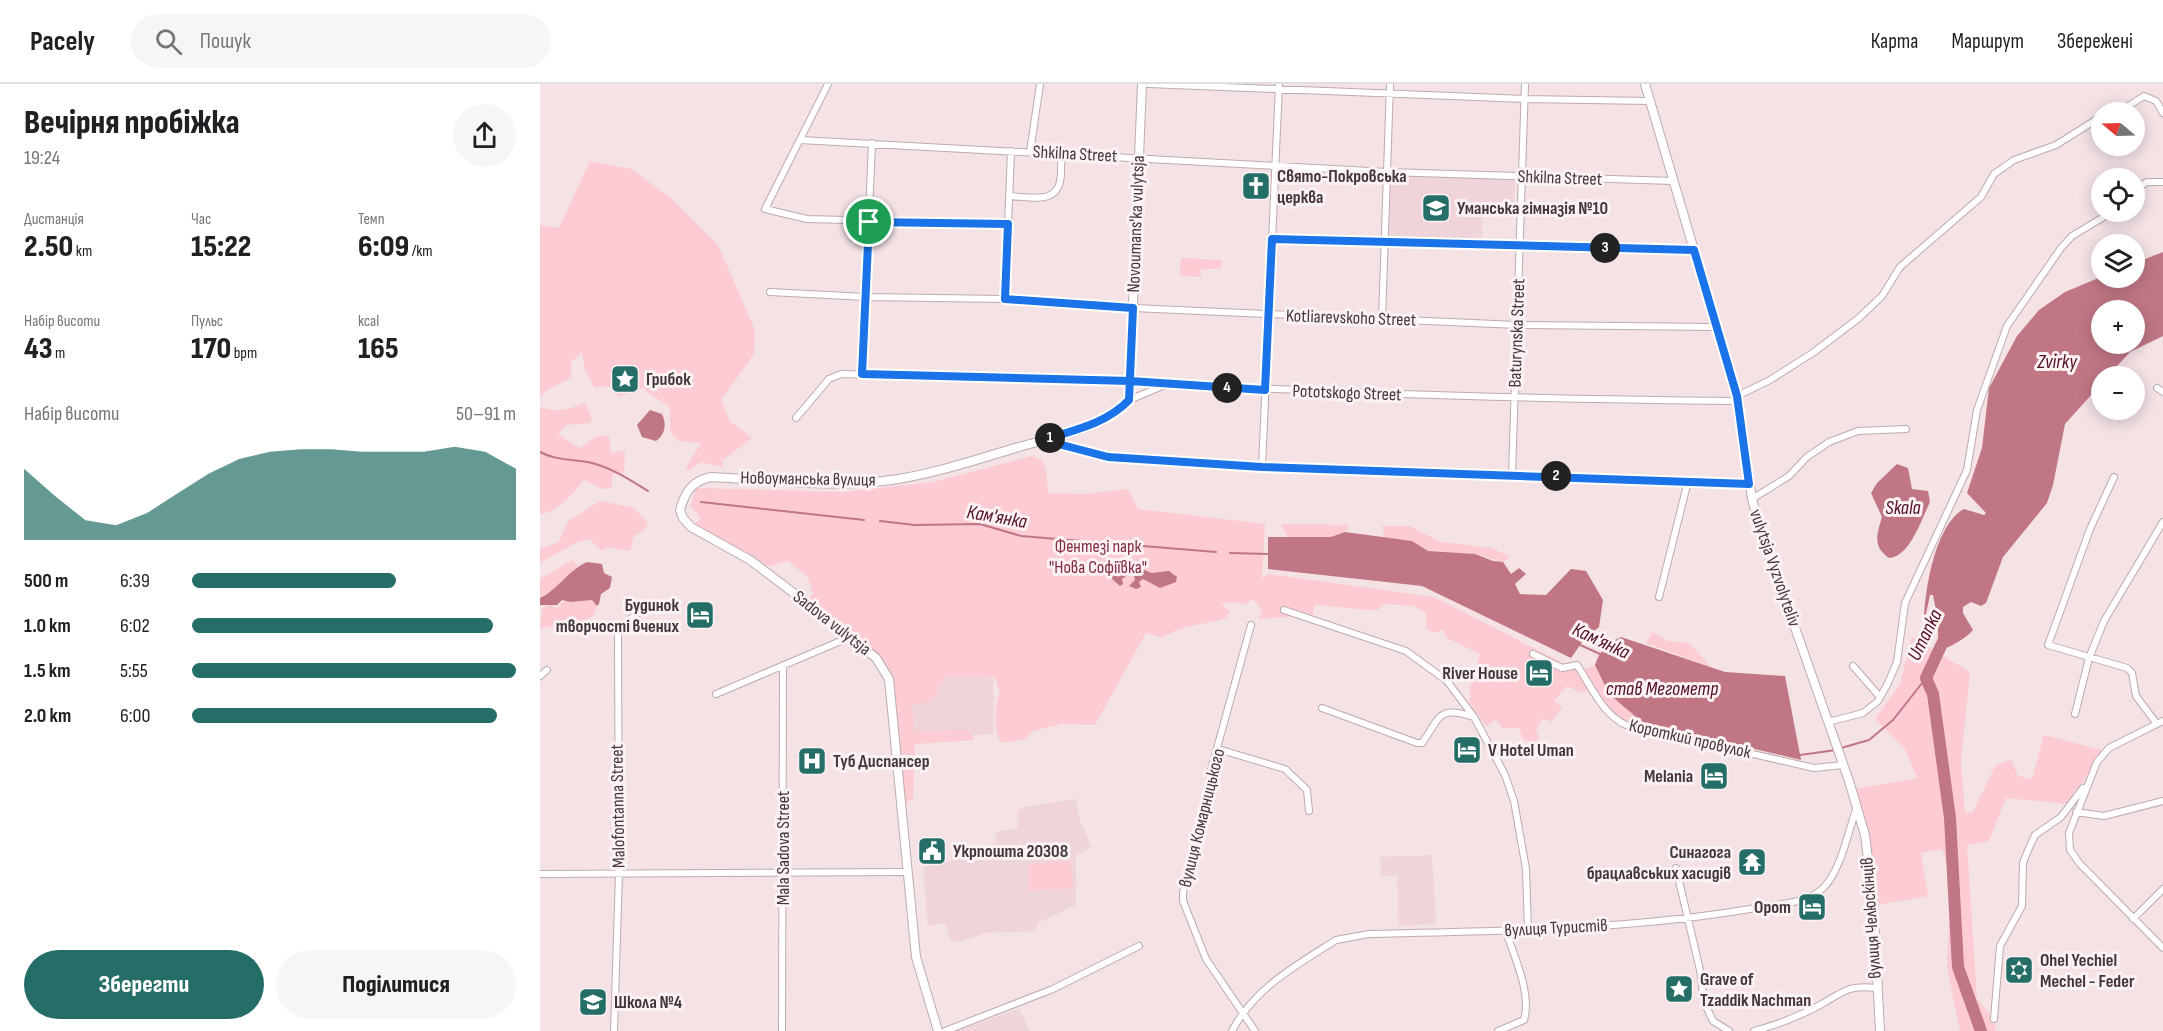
<!DOCTYPE html>
<html lang="uk">
<meta charset="utf-8">
<style>
body{margin:0;font-family:"Sofia Sans Condensed",sans-serif;background:#f6f6f6;color:#202124;height:100vh;display:flex;flex-direction:column;font-size:22px;white-space:nowrap}
*{box-sizing:border-box;margin:0}
p{font-size:20px;color:#757577}
.icon{flex:none;width:33px;height:33px;fill:none;stroke:currentColor;stroke-width:2;stroke-linecap:round;stroke-linejoin:round}
.map{position:relative;flex:1;overflow:hidden}
.details{display:flex;flex-direction:column;background:#fff;width:540px}
.details>*{flex:none}
.needle{width:39px;rotate:289deg}
.controls{position:absolute;left:1551px;top:18px;display:grid;gap:12px}
.controls a{display:grid;place-items:center;width:54px;height:54px;border-radius:50%;background:#fff;box-shadow:0 3px 15px #0003;font-size:30px}
.pin{position:absolute;display:grid;place-items:center;width:51px;height:51px;color:#fff;margin:-26px;border:3px solid #fff;border-radius:50%;box-shadow:0 2px 6px #0007}
.km{position:absolute;width:30px;height:30px;margin:-15px;border-radius:50%;background:#222;color:#fff;font-size:16px;line-height:30px;text-align:center}
.round{display:grid;place-items:center;flex:none;width:63px;height:63px;border-radius:32px;background:#f6f6f6}
.summary{display:flex;align-items:center;justify-content:space-between;height:102px;padding:0 24px}
h1{font-size:33px;font-weight:800;line-height:45px}
.metrics{display:grid;grid-template-columns:repeat(3,1fr);gap:9px;height:102px;padding:6px 24px}
.metrics div{display:grid;align-content:center}
.metrics b{font-size:30px;font-weight:800}
.metrics small{font-size:16px;font-weight:400}
.metrics p{font-size:16px}
.chart{height:168px;padding:12px 24px}
.chart p{display:flex;justify-content:space-between}
.chart svg{width:100%;height:108px;margin-top:6px;fill:#256e67;opacity:.7}
.cta{display:flex;gap:12px;margin-top:auto;padding:12px 24px}
.cta a{flex:1;height:69px;border-radius:36px;background:#256e67;color:#fff;font-size:24px;font-weight:800;line-height:69px;text-align:center}
.cta a+a{background:#f6f6f6;color:#202124}
ul{padding:0 24px;list-style:none;font-size:20px}
li{display:grid;grid-template-columns:96px 72px 1fr;align-items:center;height:45px}
li i{height:15px;border-radius:8px;background:#256e67}
header{display:flex;align-items:center;gap:36px;box-sizing:border-box;height:84px;padding:0 30px;background:#fff;border-bottom:2px solid #e0e0e0}
header strong{font-size:28px}
nav{display:flex;gap:33px;margin-inline-start:auto;font-size:21px}
.search{width:420px;height:54px;background:#f6f6f6;display:flex;align-items:center;gap:15px;box-sizing:border-box;padding:0 21px;border-radius:33px;color:#757577;font-size:22px}
main{display:flex;flex:1;min-height:0}
.map>svg:first-child{display:block}
</style>
<header>
<strong>Pacely</strong>
<div class="search"><svg class="icon" aria-label="search" viewBox="0 0 24 24"><circle cx="10" cy="10" r="6"/><path d="M15 15l6 6"/></svg>Пошук</div>
<nav><a>Карта</a><a>Маршрут</a><a>Збережені</a></nav>
</header>
<main>
<section class="details">
<div class="summary"><div><h1>Вечірня пробіжка</h1><p>19:24</p></div><a class="round"><svg class="icon" aria-label="share" viewBox="0 0 24 24"><path d="M12 15V3M7 8l5-5 5 5M5 13v7h14v-7"/></svg></a></div>
<div class="metrics">
<div><p>Дистанція</p><b>2.50<small> km</small></b></div>
<div><p>Час</p><b>15:22</b></div>
<div><p>Темп</p><b>6:09<small> /km</small></b></div>
</div>
<div class="metrics">
<div><p>Набір висоти</p><b>43<small> m</small></b></div>
<div><p>Пульс</p><b>170<small> bpm</small></b></div>
<div><p>kcal</p><b>165</b></div>
</div>
<div class="chart"><p><span>Набір висоти</span>50–91 m</p>
<svg viewBox="0 0 160 44" preserveAspectRatio="none"><path d="M0 44V15L10 26L20 36L30 38L40 33L50 25L60 17L70 11L80 8L90 7L100 7L110 8L120 8L130 8L140 6L150 8L160 15V44z"/></svg>
</div>
<ul>
<li><b>500 m</b>6:39<i style="width:63%"></i></li>
<li><b>1.0 km</b>6:02<i style="width:93%"></i></li>
<li><b>1.5 km</b>5:55<i style="width:100%"></i></li>
<li><b>2.0 km</b>6:00<i style="width:94%"></i></li>
</ul>
<div class="cta"><a>Зберегти</a><a>Поділитися</a></div>
</section>
<div class="map">
<svg width="1623" height="947" viewBox="0 0 1623 947">
<rect width="100%" height="100%" fill="#f4e2e5"/>
<path fill="#efd4d9" d="M850,90L975,95L974,124H943L942,158L848,156Z
M367,586L453,587L454,650L367,655Z
M536,715L540,737L552,763L536,771V821L497,839L496,847L446,849L416,859L410,855L405,839L388,842L383,783L411,778V769L457,759L455,748L478,744L477,728L484,723Z
M892,771L896,840L859,842L857,791L841,792L840,773Z
M479,925L490,947H416Z"/>
<path fill="#fccbd3" d="M50,77L91,85L131,114L178,161L215,246L214,270L181,316L190,337L212,354L183,376L178,371L183,378L182,383L161,378L148,387L146,384L161,359L138,357L130,347V324L102,304L79,313L74,303H54L45,286L42,268L31,278V293C20,301 8,303 0,313V141L19,144Z
M641,174L682,176L681,185H661V193L640,192Z
M45,319L52,334L50,339L26,341L18,350L39,364L58,352H69L71,369L85,366L84,389L73,390L71,404L62,405L44,396C34,408 17,429 0,430V322C14,331 31,324 45,319Z
M492,372L502,376L506,387L508,409L544,410L588,405L598,425L725,440L722,495L728,490L894,513L1031,583L1045,585L1055,581L1069,610L1102,638L1143,650L1141,654L1077,637L1053,606L1040,608L1027,602L1014,617L1022,623L1011,638L1003,634L996,645L999,654L993,659L983,655L979,644H962L956,636L946,642L929,618L931,611L929,607L940,570L905,553L904,545L895,549L886,545V529L874,522L845,520L837,526H828L775,521L772,534L763,532L718,535L722,526L713,515L704,521L695,518L681,519L690,528L686,534C665,541 642,540 623,554L606,549L555,641L522,640L493,647L485,655L462,659C452,649 455,620 460,608L454,592L405,593L392,617L371,621L375,647L427,646L435,656L375,660L373,715L360,721L349,595L336,574L265,517L273,510L268,493L248,477L221,484L151,443L161,434L150,421L157,404L302,408L393,398Z
M60,417L92,423L108,438L104,446L94,452L90,467L68,463L62,467L49,455L37,458L0,479V465L19,458L28,437Z
M741,440L809,441L805,448L791,453H747Z
M842,442H869L901,458L952,464L970,473L963,478L935,470L888,467L872,457L845,455Z
M32,476L38,482L19,503L0,513V495Z
M52,516L57,522L53,532L35,541L0,544L2,524L10,521L17,524L23,518Z
M1112,548L1128,557L1149,559L1171,583L1106,559Z
M1372,553L1430,588L1421,678L1425,729L1433,728L1455,682L1471,675L1478,692L1492,695L1504,651L1562,666L1530,720L1466,714L1449,757L1427,761L1437,915L1454,935L1456,947H1420L1407,883L1411,793L1402,765L1381,769L1388,812L1336,821L1316,705L1377,694L1365,665L1335,635L1360,600Z
M531,777L533,804L489,807L488,780Z"/>
<path fill="#c07685" fill-rule="evenodd" d="M1623,168V252L1590,268L1568,292H1562L1561,300L1525,340L1513,401L1507,419L1463,473L1446,519L1441,522L1431,518L1423,523V529L1433,546C1426,554 1415,560 1406,564L1398,561V537L1393,511H1390L1384,539C1384,509 1395,440 1424,425L1444,431L1446,429L1427,409L1442,364L1449,304L1477,252L1499,226L1525,208L1561,193L1594,194L1595,179ZM1594,226V260H1562V226Z
M110,326L122,330C127,340 125,351 116,357L102,353L97,341Z
M1357,380L1368,384L1372,405L1388,407L1390,418C1382,434 1370,473 1349,474C1332,462 1337,450 1342,433L1331,409L1337,399Z
M805,448L872,457L888,467L935,470L953,477L963,478L971,490L979,484L986,490L975,500L980,510L1006,511L1031,485L1046,487L1063,516L1059,543L1045,554L1031,574L882,502L728,485V453H791Z
M47,478L62,480L64,489L72,493L70,504L61,510L59,520L57,522L52,516L30,518L22,516L17,521H0V514C19,505 27,487 47,478Z
M581,478L586,483H597L612,489L629,487L637,493L636,498L620,504L603,495L599,498L601,503L596,505L589,502L595,496L594,492L590,489L582,495L583,500L580,502L572,495L571,490L579,493L578,488L580,486H571L573,481Z
M1081,553L1185,588L1245,592L1261,676L1102,638L1069,610L1055,581C1060,566 1067,560 1081,553Z"/>
<g fill="none" stroke-linecap="round" stroke-linejoin="round">
<path stroke="#c07685" stroke-width="2" d="M0,368C17,377 34,375 52,379C72,384 90,396 108,407
M161,418L324,436
M340,437L375,441L440,440L481,452L676,468
M690,469L729,470
M1038,560L1060,570
M1301,664L1329,656L1353,636L1386,594
M1260,671L1296,666"/>
<path stroke="#c07685" stroke-width="12" d="M1407,549L1386,594L1393,610L1410,734L1418,883L1441,947"/>
<g stroke="#bdabae" stroke-width="8">
<path id="street" d="M288,0L225,125L267,135L468,140
M608,0L985,15L1109,17
M1579,28L1604,12L1616,17L1623,29
M260,56L847,88L1133,97
M490,68L500,0
M1594,106L1607,98H1623
M469,112C493,113 521,122 521,88C521,80 520,76 526,70
M732,155L1154,166
M230,208L326,213L465,215L593,224L977,241L1176,243
M465,215L471,67
M842,236L850,0
M322,290L332,59
M1617,304L1623,308
M1197,312L1230,296L1274,268L1319,234L1342,212L1360,183L1441,113L1454,90L1474,76L1516,61L1562,32
M589,316L625,301
M256,334L289,295L301,290C397,293 494,291 591,297C793,310 995,315 1198,317
M504,356L568,373L722,383L1209,400
M722,383L739,0
M972,390L985,0
M1574,393L1550,445L1508,561L1587,584L1592,589L1596,612L1617,640
M1212,415L1249,392L1267,373L1289,358L1318,347L1366,345
M1119,513L1148,397
M744,526L866,567L907,597L934,633L965,691L974,717L986,785L988,846
M711,541L671,686L663,739L643,808V817L666,875L715,947
M993,570L1022,584L1037,581C1051,602 1063,631 1086,641L1274,684L1303,681
M1313,582L1340,613
M0,592L7,586
M176,610L310,553
M782,624L877,659H882C901,633 897,621 934,633
M1535,630L1549,574L1564,537L1623,438
M1623,637L1569,664L1557,678L1529,749L1530,766L1540,780L1623,864
M1288,638L1323,629L1338,617L1348,599L1357,578L1365,519L1427,386L1437,326L1467,242L1521,164L1532,152L1572,128
M678,665L745,685L767,706L769,727
M1536,728L1564,732L1623,717
M1136,784L1160,886L1164,918L1173,937L1189,947
M0,790L366,788
M1593,835L1623,805
M1454,935L1460,862L1482,822L1483,779L1489,764L1495,751L1521,733L1543,704
M74,947L79,790L78,550C87,533 101,527 119,519
M242,947L243,581
M405,947L513,905L599,862
M692,947C714,904 757,881 796,856L829,850C959,847 1088,846 1216,824C1237,820 1264,820 1281,806C1300,791 1309,745 1317,722
M958,947L984,936C992,909 974,873 966,847
M1214,947C1236,941 1260,932 1280,921C1304,908 1306,901 1336,904"/>
</g>
<g stroke="#bdabae" stroke-width="10">
<path id="secondary" d="M1105,0L1197,312L1212,415L1221,447L1309,697L1325,751L1333,815L1340,947
M398,947L376,873L349,595L336,574L288,535L210,476L151,443L143,434L140,426C145,408 152,397 171,393C232,396 297,405 358,395C402,388 443,373 486,361C522,351 563,343 589,316L602,0"/>
</g>
<use href="#street" stroke="#fff" stroke-width="6"/>
<use href="#secondary" stroke="#fff" stroke-width="8"/>
</g>
<g fill="none" stroke-linecap="round" stroke-linejoin="round">
<g stroke="#fff" stroke-width="12">
<path id="route" d="M329,138L468,140L465,215L593,224L589,316C566,340 534,346 503,356L568,373L722,383L1209,400L1197,312L1154,166L732,155L725,306L590,297L322,290L329,138"/>
</g>
<use href="#route" stroke="#1a73e8" stroke-width="8"/>
</g>
<defs>
<g id="church-square" transform="scale(1.5)"><rect x="-9" y="-9" width="18" height="18" rx="4" fill="#256e67" stroke="#fcf1f3"/><path d="M-1.2-6h2.4v3.5h3.3v2.4h-3.3V6h-2.4V-.1h-3.3v-2.4h3.3Z" fill="#fff"/></g>
<g id="school-square" transform="scale(1.5)"><rect x="-9" y="-9" width="18" height="18" rx="4" fill="#256e67" stroke="#fcf1f3"/><path d="M0-5L7-2L0 1L-7-2ZM-4 1L0 2.5L4 1V4Q0 6-4 4Z" fill="#fff"/></g>
<g id="sight-square" transform="scale(1.5)"><rect x="-9" y="-9" width="18" height="18" rx="4" fill="#256e67" stroke="#fcf1f3"/><path d="M0-6L1.8-2.2L6-1.7L2.9 1.2L3.7 5.4L0 3.3L-3.7 5.4L-2.9 1.2L-6-1.7L-1.8-2.2Z" fill="#fff"/></g>
<g id="hotel-square" transform="scale(1.5)"><rect x="-9" y="-9" width="18" height="18" rx="4" fill="#256e67" stroke="#fcf1f3"/><path d="M-6-4.5h1.5V1H6V5H4.5V3h-9V5H-6ZM-4 0a1.8 1.8 0 1 1 3.6 0ZM.5 0V-2.5h3Q6-2.5 6 0Z" fill="#fff"/></g>
<g id="hospital-square" transform="scale(1.5)"><rect x="-9" y="-9" width="18" height="18" rx="4" fill="#256e67" stroke="#fcf1f3"/><path d="M-5-5h3v3.5h4V-5h3V5h-3V1.5h-4V5h-3Z" fill="#fff"/></g>
<g id="civic-square" transform="scale(1.5)"><rect x="-9" y="-9" width="18" height="18" rx="4" fill="#256e67" stroke="#fcf1f3"/><path d="M-.6-6.5H3V-4.5H.6V-3L4-1V1h2V6H-6V1h2V-1L-.6-3ZM-1.2 2.5V6h2.4V2.5Z" fill="#fff"/></g>
<g id="temple-square" transform="scale(1.5)"><rect x="-9" y="-9" width="18" height="18" rx="4" fill="#256e67" stroke="#fcf1f3"/><path d="M0-6L5-2H3V0L6.5 2.5H4V6H1.5V3h-3V6H-4V2.5H-6.5L-3 0V-2H-5Z" fill="#fff"/></g>
<g id="synagogue-square" transform="scale(1.5)"><rect x="-9" y="-9" width="18" height="18" rx="4" fill="#256e67" stroke="#fcf1f3"/><path d="M0-6.5L5.6 3.2H-5.6ZM0 6.5L5.6-3.2H-5.6Z" fill="#fff"/></g>
</defs>
<g fill-rule="evenodd">
<use href="#church-square" x="716" y="102"/>
<use href="#school-square" x="896" y="124"/>
<use href="#sight-square" x="85" y="295"/>
<use href="#hotel-square" x="160" y="531"/>
<use href="#hotel-square" x="999" y="589"/>
<use href="#hotel-square" x="927" y="666"/>
<use href="#hospital-square" x="272" y="677"/>
<use href="#hotel-square" x="1174" y="692"/>
<use href="#civic-square" x="392" y="767"/>
<use href="#temple-square" x="1212" y="778"/>
<use href="#hotel-square" x="1272" y="823"/>
<use href="#synagogue-square" x="1479" y="886"/>
<use href="#sight-square" x="1139" y="905"/>
<use href="#school-square" x="53" y="918"/>
</g>
<g text-anchor="middle" dominant-baseline="central" stroke-width="6" stroke-linejoin="round" paint-order="stroke">
<g font-size="18" fill="#403839" stroke="#fcf1f3">
<text transform="translate(535 70) rotate(3)">Shkilna Street</text>
<text transform="translate(1020 94) rotate(2)">Shkilna Street</text>
<text transform="translate(596 140) rotate(-88)">Novoumans'ka vulytsja</text>
<text transform="translate(811 234) rotate(2)">Kotliarevskoho Street</text>
<text transform="translate(977 249) rotate(-88)">Baturynska Street</text>
<text transform="translate(807 309) rotate(2)">Pototskogo Street</text>
<text transform="translate(268 395) rotate(1)">Новоуманська вулиця</text>
<text transform="translate(1235 484) rotate(71)">vulytsja Vyzvolyteliv</text>
<text transform="translate(292 539) rotate(38)">Sadova vulytsja</text>
<text transform="translate(1150 655) rotate(13)">Короткий провулок</text>
<text transform="translate(78 722) rotate(-91)">Malofontanna Street</text>
<text transform="translate(662 734) rotate(-76)">вулиця Комарницького</text>
<text transform="translate(243 764) rotate(-90)">Mala Sadova Street</text>
<text transform="translate(1331 834) rotate(-94)">вулиця Челюскінців</text>
<text transform="translate(1016 844) rotate(-3)">вулиця Туристів</text>
</g>
<g font-size="18" font-weight="bold" fill="#403839" stroke="#fcf1f3" text-anchor="start">
<text x="737" y="92">Свято-Покровська<tspan x="737" dy="21">церква</tspan></text>
<text x="917" y="124">Уманська гімназія №10</text>
<text x="106" y="295">Грибок</text>
<text x="139" y="521" text-anchor="end">Будинок<tspan x="139" dy="21">творчості вчених</tspan></text>
<text x="978" y="589" text-anchor="end">River House</text>
<text x="948" y="666">V Hotel Uman</text>
<text x="293" y="677">Туб Диспансер</text>
<text x="1153" y="692" text-anchor="end">Melania</text>
<text x="413" y="767">Укрпошта 20308</text>
<text x="1191" y="768" text-anchor="end">Синагога<tspan x="1191" dy="21">брацлавських хасидів</tspan></text>
<text x="1251" y="823" text-anchor="end">Орот</text>
<text x="1500" y="876">Ohel Yechiel<tspan x="1500" dy="21">Mechel - Feder</tspan></text>
<text x="1160" y="895">Grave of<tspan x="1160" dy="21">Tzaddik Nachman</tspan></text>
<text x="74" y="918">Школа №4</text>
</g>
<g font-size="18" fill="#842b44" stroke="#fcf1f3">
<text x="558" y="462">Фентезі парк<tspan x="558" dy="21">"Нова Софіївка"</tspan></text>
</g>
<g font-size="20" font-style="italic" fill="#510e24" stroke="#fcf1f3">
<text x="1517" y="278">Zvirky</text>
<text x="1363" y="424">Skala</text>
<text transform="translate(457 433) rotate(10)">Кам'янка</text>
<text transform="translate(1385 551) rotate(-64)">Umanka</text>
<text transform="translate(1061 557) rotate(25)">Кам'янка</text>
<text x="1122" y="605">став Мегометр</text>
</g>
</g>
</svg>
<div class="controls">
<a><svg class="needle" viewBox="-14 -14 28 28"><path d="M0-13l5 13h-10z" fill="#e53935"/><path d="M0 13l5-13h-10z" fill="#757577"/></svg></a>
<a><svg class="icon" aria-label="locate" viewBox="0 0 24 24"><circle cx="12" cy="12" r="6"/><path d="M12 2v4M12 18v4M2 12h4M18 12h4"/></svg></a>
<a><svg class="icon" aria-label="layers" viewBox="0 0 24 24"><path d="M12 4l9 5-9 5-9-5zM3 14l9 5 9-5"/></svg></a>
<a>+</a>
<a>−</a>
</div>
<div class="pin" style="left:329px;top:138px;background:#1e9e55"><svg class="icon" aria-label="arrive" viewBox="0 0 24 24"><path d="M6 21V4h12l-3 4 3 4H6"/></svg></div>
<b class="km" style="left:510px;top:354px">1</b>
<b class="km" style="left:1016px;top:392px">2</b>
<b class="km" style="left:1065px;top:164px">3</b>
<b class="km" style="left:687px;top:304px">4</b>
</div>
</main>
